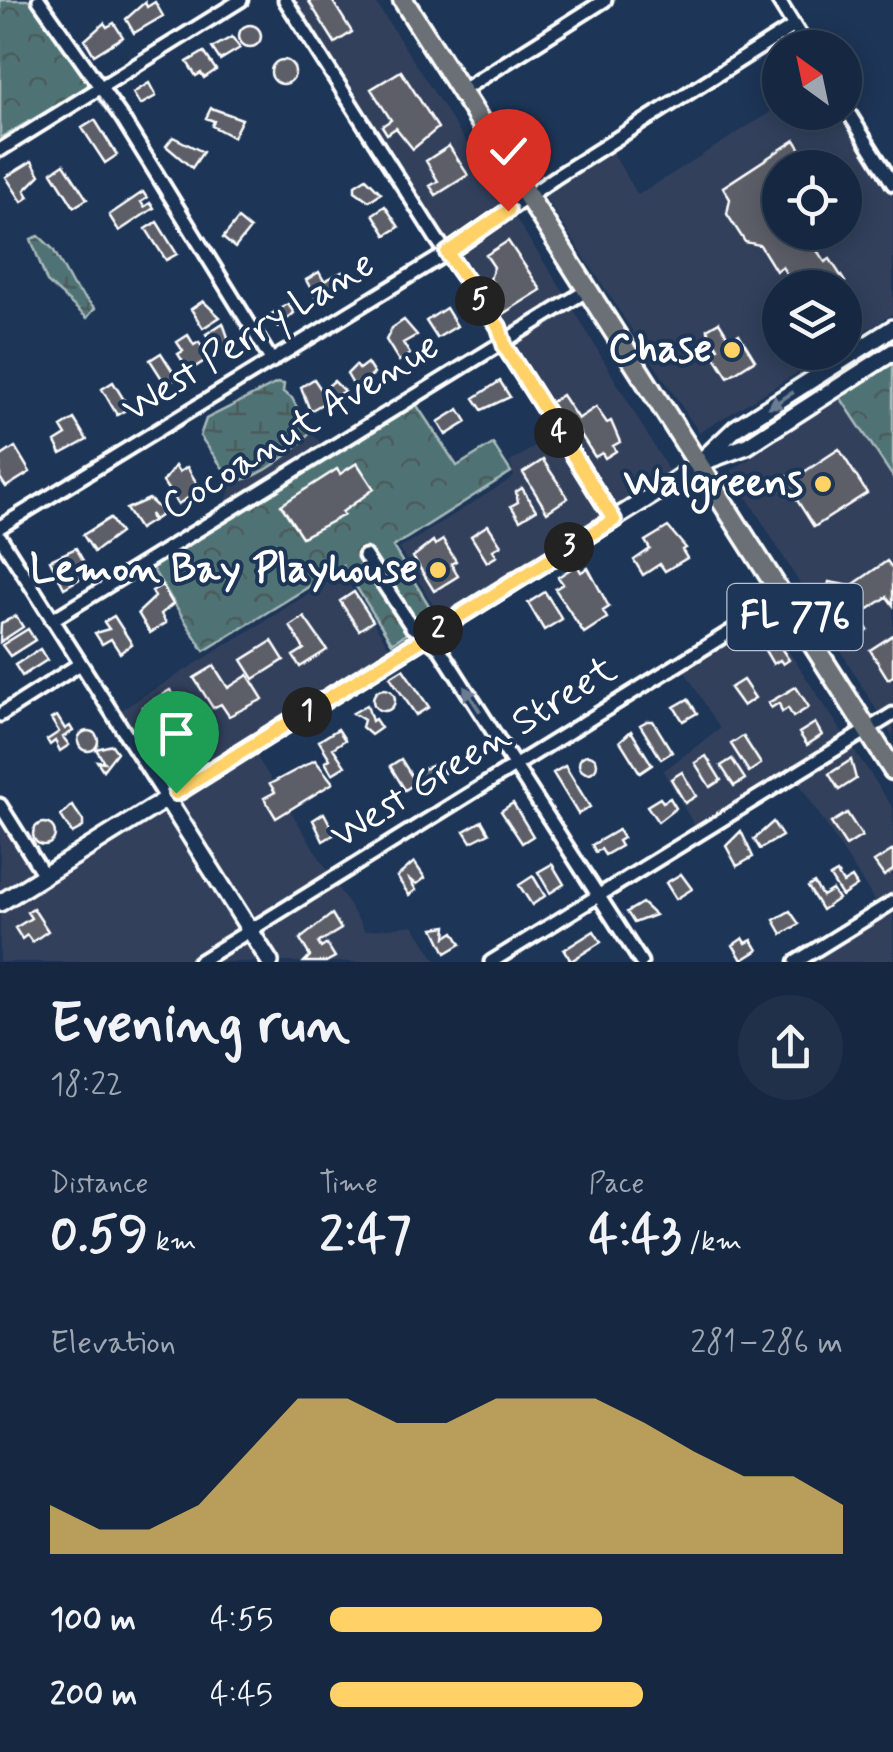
<!DOCTYPE html>
<meta charset="utf-8">
<style>
body{margin:0;font-family:Mynerve,sans-serif;background:#1f3048;color:#f1f3f6;height:100vh;display:flex;flex-direction:column;font-size:38px;white-space:nowrap}
*{box-sizing:border-box;margin:0}
p{font-size:32px;color:#9ea6b1}
.icon{flex:none;width:55px;height:55px;fill:none;stroke:currentColor;stroke-width:2;stroke-linecap:round;stroke-linejoin:round}
.map{position:relative;height:962px;overflow:hidden}
.panel{display:flex;flex-direction:column;background:#162841;flex:1}
.panel>*{flex:none}
.needle{width:65px;rotate:327deg}
.buttons{position:absolute;left:762px;top:30px;display:grid;gap:20px}
.buttons a{display:grid;place-items:center;width:100px;height:100px;border-radius:50%;background:#162841;box-shadow:0 5px 25px #0003,0 0 0 2px #35445a;font-size:50px}
.pin{position:absolute;display:grid;place-items:center;width:85px;height:85px;color:#fff;margin:-102px -42px;border-radius:50% 50% 50% 0;rotate:-45deg;box-shadow:0 0 10px #0007}
.pin .icon{rotate:45deg}
.km{position:absolute;width:50px;height:50px;margin:-25px;border-radius:50%;background:#222;color:#fff;font-size:28px;line-height:50px;text-align:center}
.round{display:grid;place-items:center;flex:none;width:105px;height:105px;border-radius:52px;background:#1f3048}
.headline{display:flex;align-items:center;justify-content:space-between;height:170px;padding:0 50px}
h1{font-size:55px;font-weight:800;line-height:75px}
.figures{display:grid;grid-template-columns:repeat(3,1fr);gap:15px;height:170px;padding:10px 50px}
.figures div{display:grid;align-content:center}
.figures b{font-size:50px;font-weight:800}
.figures small{font-size:28px;font-weight:400}
.figures p{font-size:28px}
.chart{height:280px;padding:20px 50px}
.chart p{display:flex;justify-content:space-between}
.chart svg{width:100%;height:180px;margin-top:10px;fill:#ffd166;opacity:.7}
ul{padding:0 50px;list-style:none;font-size:32px}
li{display:grid;grid-template-columns:160px 120px 1fr;align-items:center;height:75px}
li i{height:25px;border-radius:12px;background:#ffd166}
.map>svg:first-child{display:block}
</style>
<div class="map">
<svg width="893" height="962" viewBox="0 0 893 962">
<defs>
<pattern id="forest-crowns" width="20" height="18" patternUnits="userSpaceOnUse" patternTransform="scale(2.5)"><rect width="20" height="18" fill="#507374"/><path d="M2 6a3 3 0 1 1 6 0M12 15a3 3 0 1 1 6 0" fill="none" stroke="#4d5a5a"/></pattern>
<pattern id="wetland-marsh" width="20" height="14" patternUnits="userSpaceOnUse" patternTransform="scale(2.5)"><rect width="20" height="14" fill="#507374"/><path d="M1 5h8M5 5V1M11 12h8M15 12V8" fill="none" stroke="#4d5a5a"/></pattern>
</defs>
<rect width="100%" height="100%" fill="#1d3557"/>
<filter id="ink" filterUnits="userSpaceOnUse"><feTurbulence type="fractalNoise" baseFrequency=".01" numOctaves="2"/><feDisplacementMap in="SourceGraphic" scale="20" xChannelSelector="R" yChannelSelector="G"/><feConvolveMatrix kernelMatrix="1 2 1 2 8 2 1 2 1" color-interpolation-filters="sRGB"/></filter>
<g filter="url(#ink)">
<path fill="#30415c" fill-rule="evenodd" d="M278,0H374L564,293L671,475L165,793L118,712L342,573L388,645L395,647L440,616L399,549L514,477L510,462L553,435Z
M780,106V112H845L893,189V314L845,343V288H780V352L830,353L699,433L543,194L612,152L638,195ZM780,168H845V232H780Z
M840,397L893,477V737L731,471Z
M310,432L321,443L333,445L223,513L232,481L300,444Z
M763,613L893,808V962H796L880,909L795,777L701,837L663,771L720,729L681,665Z
M254,752L365,931L413,925L437,962H276L175,801Z
M165,806L263,962H0V910Z
M0,815L42,870L0,896Z"/>
<path fill="url(#forest-crowns)" stroke="#a8b9ba" stroke-width="2.5" d="M0,0H40L94,84L0,138Z
M893,362V477L840,397Z
M414,401L457,466L493,444L511,472L393,547L435,615L392,643L343,566L204,651L150,565Z"/>
<path fill="url(#wetland-marsh)" stroke="#a8b9ba" stroke-width="2.5" d="M39,236L53,249L73,286L95,308L87,318L47,282L31,239Z
M277,383L284,384L283,392L292,398L310,432C294,452 258,481 232,481L200,436L206,419Z"/>
<path fill="#5d5e67" stroke="#fff" stroke-width="2.5" d="M308,0H332L352,32L335,43Z
M145,2L147,7L155,2L163,16L134,33L126,19Z
M104,23L107,27L114,23L123,37L94,55L85,40Z
M239 36a11 11 0 1 1 22 0a11 11 0 1 1-22 0Z
M232,37L240,48L220,60L212,48Z
M204,52L216,70L204,78L201,73L196,76L187,62Z
M271 72a12 12 0 1 1 24 0a12 12 0 1 1-24 0Z
M401,71L438,128L413,149L396,128L387,134L382,126L391,120L371,89Z
M149,83L156,96L140,105L133,93Z
M211,108L242,119L233,137L212,126L214,121L206,118Z
M95,120L117,155L105,163L82,128Z
M173,137L203,152L192,168L166,146Z
M795,140L813,168H780V232H835L814,246L825,262L830,259L845,282L837,288H804L798,279L793,283L782,267L776,271L760,245L745,242L727,214L730,199L723,187Z
M449,146L468,175L436,195L430,186L438,181L426,161Z
M32,161L40,175L25,190L29,197L22,202L6,177Z
M64,164L87,199L74,207L52,172Z
M366,178L381,193L369,201L355,191V185Z
M143,192L147,198L141,202L144,207L150,203L154,208L119,231L109,215Z
M385,206L399,227L386,235L373,214Z
M238,219L250,229L235,248L223,238Z
M157,222L177,254L166,260L146,229Z
M508,241L541,290L501,315L490,297L499,292L490,279L494,267L486,255Z
M319,272L324,281L342,272L347,280L317,300L306,280Z
M203,301L220,317L203,328L191,309Z
M288,304L294,313L278,327L270,315Z
M446,308L457,326L437,338L426,321Z
M404,320L417,335L403,343L410,354L399,361L386,340L392,328Z
M719,322L730,340L739,334L755,360L728,377L712,352L718,348L707,329Z
M223,323L230,343L218,351L206,334Z
M188,335L194,345L199,342L209,358L189,371L178,354L183,351L177,342Z
M161,353L177,378L166,385L150,360Z
M367,363L374,374L355,388L347,374L356,365L359,369Z
M314,379L322,391L334,381L344,391L310,411L301,387Z
M500,381L510,397L482,410L474,398Z
M113,382L129,408L117,415L102,389Z
M562,395L578,419L596,407L607,423L611,421L620,442L613,446L616,451L605,458L602,453L595,457L576,427L569,431L550,403Z
M459,409L467,422L446,435L438,422Z
M74,419L87,440L61,454L55,442L66,435L61,427Z
M15,447L30,472L6,487L0,478V457Z
M839,449L867,493L814,527L792,492L783,490L786,476L795,478Z
M543,460L568,498L547,512L523,473Z
M357,463L374,489L342,512L344,515L302,537L281,505L337,469L340,474Z
M175,466L179,472L187,467L201,490L178,504L163,482Z
M522,488L536,510L520,520L511,506L518,502L516,492Z
M149,499L164,513L154,520L150,514L152,521L139,529L126,509Z
M110,518L120,533L94,552L83,535Z
M488,525L501,545L493,550L497,556L487,562L471,536Z
M668,527L686,548L682,550L687,558L665,571L660,564L643,575L634,560L650,549L645,541Z
M443,540L456,561L451,564L458,576L434,591L413,557L433,541L435,545Z
M76,548L90,573L64,588L50,560Z
M887,561L893,569V605L887,597L858,616L868,630L857,638L832,601L825,600L829,582L851,586Z
M577,565L581,572L588,568L609,607L603,611L607,618L584,633L555,589L563,584L558,577Z
M162,585L173,604L161,614L166,623L150,633L138,613L155,597L152,591Z
M354,592L373,621L359,630L340,601Z
M545,592L562,619L544,630L528,603Z
M16,616L23,627L0,642L1,623Z
M114,616L132,644L120,653L111,639L102,644L95,633L109,629L104,622Z
M304,617L327,650L300,667L293,656L304,649L290,626Z
M28,629L35,640L10,656L2,645Z
M893,635V676L888,679L870,650Z
M775,639L789,660L783,664L780,660L773,664L763,647Z
M272,641L284,660L254,679L242,660Z
M40,649L47,660L22,676L15,665Z
M214,666L228,688L248,675L263,699L229,716L221,704L213,708L194,678Z
M403,669L429,707L416,715L390,677Z
M743,680L755,698L743,706L730,688Z
M796,687L809,707L793,717L788,708L782,712L779,703L771,708L768,703Z
M373 700a11 11 0 1 1 22 0a11 11 0 1 1-22 0Z
M170,690L186,717L158,734L142,707Z
M688,699L697,713L683,721L674,707Z
M367,705L372,721L375,719L381,728L371,735L362,727L364,720L353,713Z
M57,716L65,729L70,726L73,731L63,737L69,745L60,751L55,741L50,745L47,740L59,732L51,719Z
M647,721H653L672,752L661,759L640,725Z
M815,723L822,735L807,745L799,733Z
M338,729L345,740L333,748L345,766L332,774L325,762L330,759L319,741Z
M78 741a10 10 0 1 1 20 0a10 10 0 1 1-20 0Z
M631,731L652,765L640,773L620,741Z
M743,736L761,764L749,772L731,744Z
M112,745L117,752L103,770L97,761L104,762L96,749Z
M579 764a9 9 0 1 1 18 0a9 9 0 1 1-18 0Z
M706,756L721,780L710,787L695,763Z
M401,759L416,783L405,790L390,766Z
M732,759L745,779L734,786L721,766Z
M315,760L333,783L276,818L264,798L275,792L270,784Z
M851,760L856,779L839,790L829,774Z
M438,763L444,773L424,786L416,772Z
M565,766L590,807L578,814L553,773Z
M682,772L696,796L685,803L671,779Z
M660,798L663,802L670,798L676,808L658,822L647,806Z
M513,803L533,836L522,843L501,811Z
M72,805L83,821V827L72,833L61,816Z
M324,813L335,834L323,841L313,820Z
M847,813L862,836L846,846L831,823Z
M482,821L489,833L471,842L464,831Z
M773,822L782,836L760,849L754,839Z
M33 834a11 11 0 1 1 22 0a11 11 0 1 1-22 0Z
M618,830L623,838L618,841L621,846L605,855L601,849L596,852L592,845Z
M741,831L753,857L737,866L726,846Z
M893,850V870L884,876L874,862Z
M414,862L425,878L417,884L410,880L416,890L409,895L397,877Z
M552,864L564,884L550,893L538,872Z
M837,873L843,883L852,878L857,886L842,896L830,877Z
M681,874L692,889L676,899L666,883Z
M533,876L545,896L532,905L519,885Z
M814,883L822,896L832,890L838,899L822,910L808,887Z
M642,903L655,915L634,923L627,912Z
M33,908L48,931L32,942L27,935L22,939L15,928L31,918L27,912Z
M790,911L799,924L782,934L774,920Z
M332,914L341,929L318,943L321,948L327,944L335,957L326,962H304L310,956L300,939Z
M447,926L446,937L454,932L461,944L446,953L434,928Z
M594,931L601,942L571,961L564,950Z
M743,938L746,943L752,940L758,950L742,960L733,945Z"/>
<g fill="none" stroke-linecap="round" stroke-linejoin="round">
<g stroke="#fff" stroke-width="19">
<path id="street" d="M39,0L122,118L272,361
M285,0L436,238L499,327L505,347L614,519
M778,0L808,48
M461,91L605,0
M845,107L893,184
M0,150L241,0
M0,527L447,253L556,177L794,26
M0,537L167,799
M365,556L412,627L440,649L641,962
M52,620L586,291
M0,715L80,664
M0,805L44,875
M199,962L783,599
M491,962L893,714
M796,962L893,902"/>
</g>
<g stroke="#fff" stroke-width="22">
<path id="secondary" d="M706,461L747,446L893,352
M167,799L270,962
M0,903L656,493L698,464L736,428L893,328"/>
</g>
<g stroke="#fff" stroke-width="25">
<path id="primary" d="M403,0L893,770"/>
</g>
<use href="#street" stroke="#1d3557" stroke-width="11"/>
<use href="#secondary" stroke="#1d3557" stroke-width="15"/>
<use href="#primary" stroke="#6b7074" stroke-width="18"/>
</g>
<defs><path id="oneway-solid" d="M-6-.8H1V-3.2L6.5 0L1 3.2V.8H-6Z" transform="scale(2.5)"/></defs>
<g fill="#6c7c92">
<use href="#oneway-solid" transform="translate(781 400) rotate(148)"/>
<use href="#oneway-solid" transform="translate(472 699) rotate(-123)"/>
</g>
</g>
<g fill="none" stroke-linecap="round" stroke-linejoin="round" filter="url(#ink)">
<g stroke="#fff" stroke-width="20">
<path id="route" d="M176,793L614,520L505,347L499,327L447,253L508,211"/>
</g>
<use href="#route" stroke="#ffd166" stroke-width="12"/>
</g>
<g fill="#ffd166" stroke="#1d3557" stroke-width="4">
<circle cx="732" cy="350" r="10"/>
<circle cx="823" cy="484" r="10"/>
<circle cx="438" cy="570" r="10"/>
</g>
<g text-anchor="middle" dominant-baseline="central" stroke-width="8" stroke-linejoin="round" paint-order="stroke">
<rect fill="#1d3557" stroke="#bbc2cd" stroke-width="2.5" x="727.5" y="584" width="135" height="66" rx="8"/>
<g font-size="38" font-weight="bold" fill="#fff">
<text x="795" y="617">FL 776</text>
</g>
<g font-size="40" fill="#fff" stroke="#1d3557">
<text transform="translate(249 337) rotate(-32)">West Perry Lane</text>
<text transform="translate(301 427) rotate(-32)">Cocoanut Avenue</text>
<text transform="translate(474 753) rotate(-32)">West Green Street</text>
</g>
<g font-size="40" font-weight="bold" fill="#fff" stroke="#1d3557" text-anchor="end">
<text x="712" y="350">Chase</text>
<text x="803" y="484">Walgreens</text>
<text x="418" y="570">Lemon Bay Playhouse</text>
</g>
</g>
</svg>
<div class="buttons">
<a><svg class="needle" viewBox="-14 -14 28 28"><path d="M0-13l5 13h-10z" fill="#e53935"/><path d="M0 13l5-13h-10z" fill="#9ea6b1"/></svg></a>
<a><svg class="icon" aria-label="locate" viewBox="0 0 24 24"><circle cx="12" cy="12" r="6"/><path d="M12 2v4M12 18v4M2 12h4M18 12h4"/></svg></a>
<a><svg class="icon" aria-label="layers" viewBox="0 0 24 24"><path d="M12 4l9 5-9 5-9-5zM3 14l9 5 9-5"/></svg></a>
</div>
<div class="pin" style="left:176px;top:793px;background:#1e9e55"><svg class="icon" aria-label="arrive" viewBox="0 0 24 24"><path d="M6 21V4h12l-3 4 3 4H6"/></svg></div>
<div class="pin" style="left:508px;top:211px;background:#d93025"><svg class="icon" aria-label="check" viewBox="0 0 24 24"><path d="M5 12l5 5 9-10"/></svg></div>
<b class="km" style="left:307px;top:712px">1</b>
<b class="km" style="left:438px;top:630px">2</b>
<b class="km" style="left:569px;top:547px">3</b>
<b class="km" style="left:559px;top:433px">4</b>
<b class="km" style="left:480px;top:301px">5</b>
</div>
<section class="panel">
<div class="headline"><div><h1>Evening run</h1><p>18:22</p></div><a class="round"><svg class="icon" aria-label="share" viewBox="0 0 24 24"><path d="M12 15V3M7 8l5-5 5 5M5 13v7h14v-7"/></svg></a></div>
<div class="figures">
<div><p>Distance</p><b>0.59<small> km</small></b></div>
<div><p>Time</p><b>2:47</b></div>
<div><p>Pace</p><b>4:43<small> /km</small></b></div>
</div>
<div class="chart"><p><span>Elevation</span>281–286 m</p>
<svg viewBox="0 0 160 44" preserveAspectRatio="none"><path d="M0 44V32L10 38L20 38L30 32L40 19L50 6L60 6L70 12L80 12L90 6L100 6L110 6L120 12L130 19L140 25L150 25L160 32V44z"/></svg>
</div>
<ul>
<li><b>100 m</b>4:55<i style="width:53%"></i></li>
<li><b>200 m</b>4:45<i style="width:61%"></i></li>
</ul>
</section>
